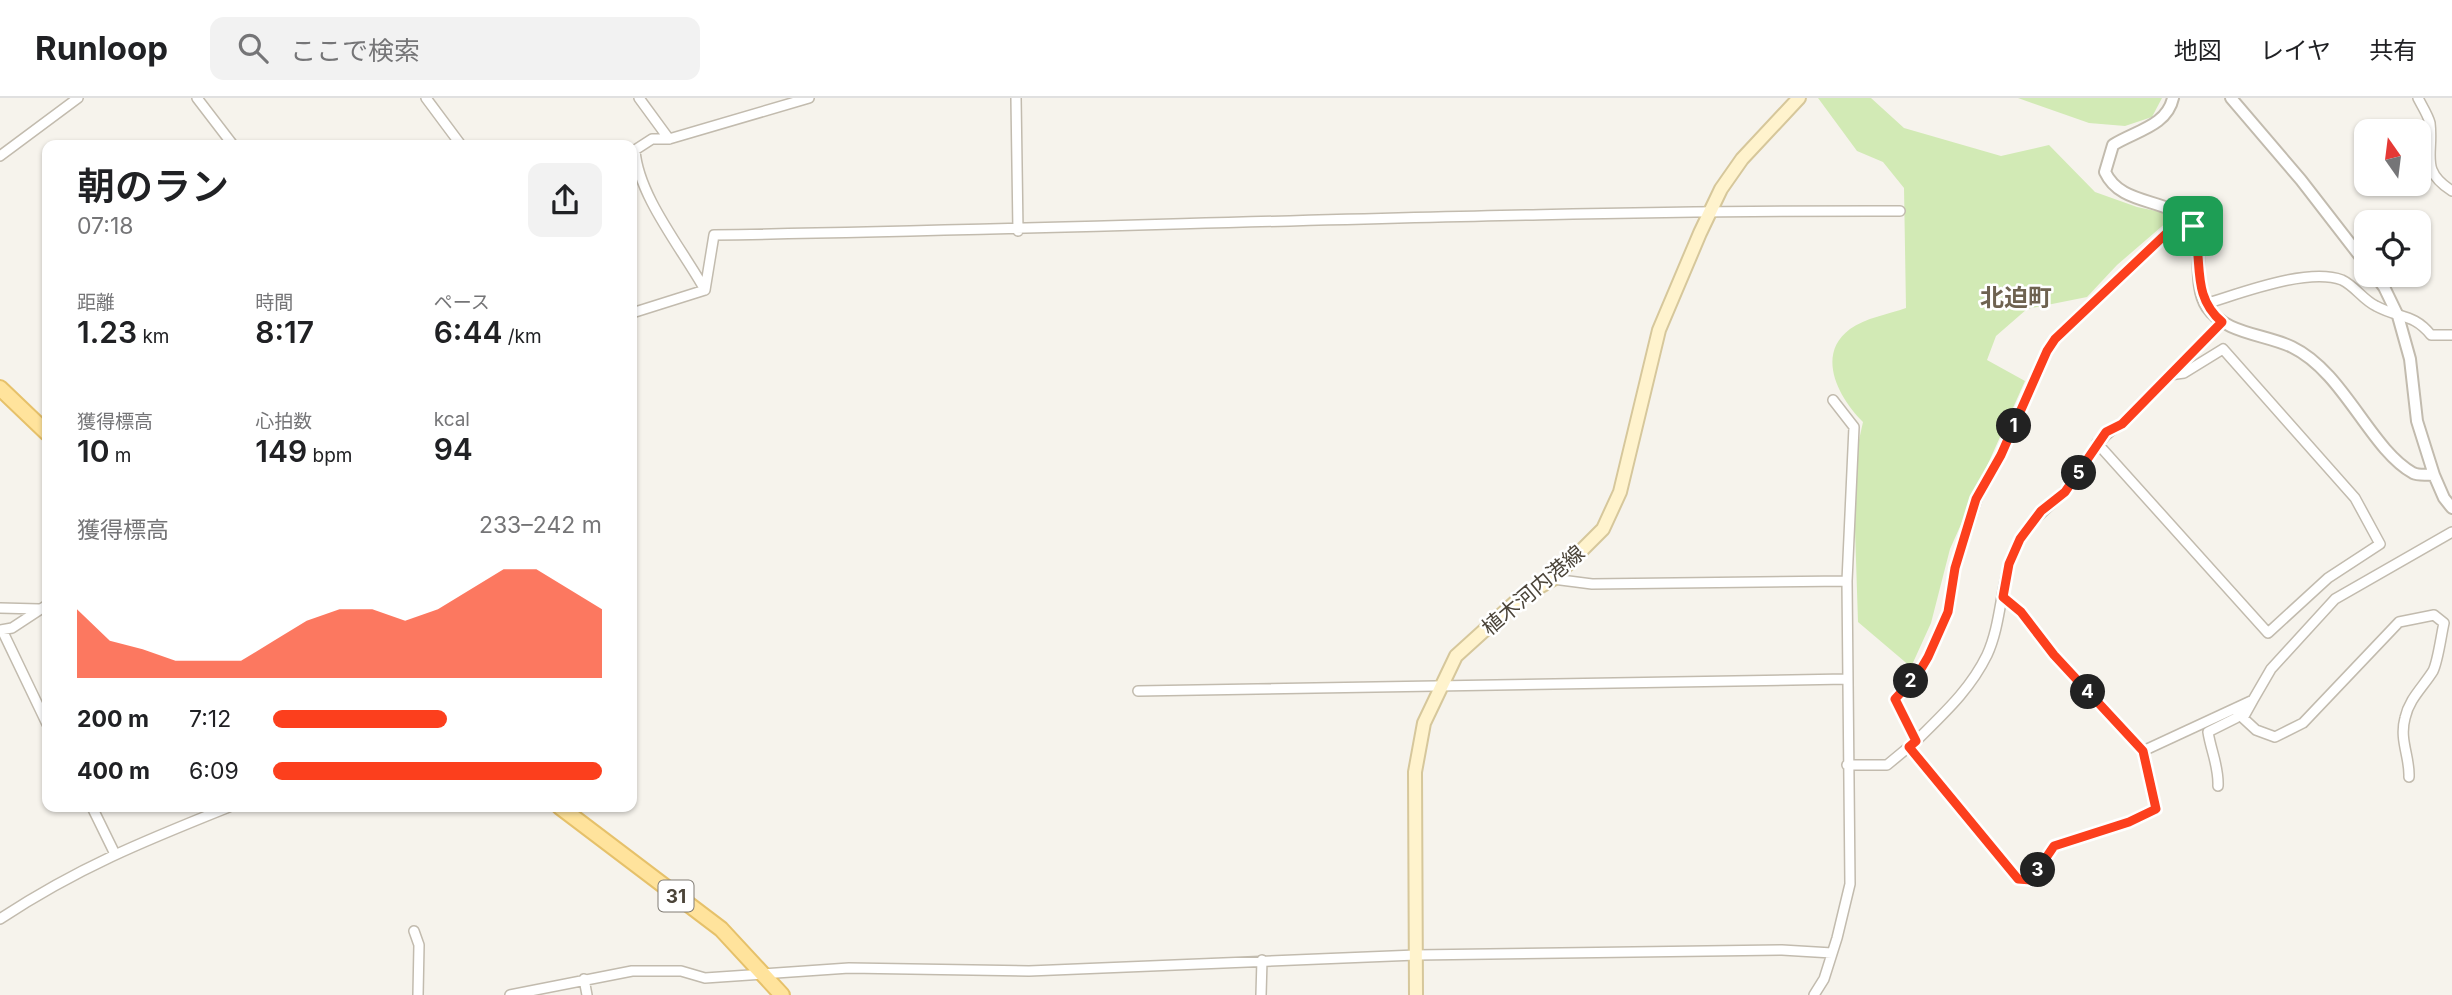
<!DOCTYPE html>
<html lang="ja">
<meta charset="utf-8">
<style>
body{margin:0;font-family:Inter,"Noto Sans JP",sans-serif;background:#f2f2f2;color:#202124;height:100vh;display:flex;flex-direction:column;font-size:26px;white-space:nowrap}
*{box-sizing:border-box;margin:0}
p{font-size:23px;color:#757577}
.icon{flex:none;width:38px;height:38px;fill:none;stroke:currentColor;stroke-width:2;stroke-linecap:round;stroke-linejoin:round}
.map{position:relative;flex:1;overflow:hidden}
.sheet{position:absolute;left:42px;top:42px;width:595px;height:672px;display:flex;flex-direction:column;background:#fff;border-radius:14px;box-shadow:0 2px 5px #0004}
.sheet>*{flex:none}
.needle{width:46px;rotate:346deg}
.tools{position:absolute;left:2354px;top:21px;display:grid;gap:14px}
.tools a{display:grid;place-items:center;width:77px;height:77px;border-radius:14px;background:#fff;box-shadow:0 2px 5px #0004;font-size:35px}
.pin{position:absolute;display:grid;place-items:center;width:60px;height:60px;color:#fff;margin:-30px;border-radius:14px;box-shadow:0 4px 10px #0006}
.km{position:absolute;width:35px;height:35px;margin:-18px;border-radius:50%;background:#222;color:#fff;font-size:19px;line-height:35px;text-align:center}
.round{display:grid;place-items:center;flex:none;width:74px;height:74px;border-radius:14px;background:#f2f2f2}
.headline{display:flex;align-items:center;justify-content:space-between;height:119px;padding:0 35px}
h1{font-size:38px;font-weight:600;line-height:52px}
.stats{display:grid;grid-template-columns:repeat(3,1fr);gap:10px;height:119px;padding:7px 35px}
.stats div{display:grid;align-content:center}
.stats b{font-size:30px;font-weight:600}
.stats small{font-size:19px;font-weight:400}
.stats p{font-size:19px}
.chart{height:196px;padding:14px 35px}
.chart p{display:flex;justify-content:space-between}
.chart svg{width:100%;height:126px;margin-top:7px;fill:#fc3f1d;opacity:.7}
ul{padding:0 35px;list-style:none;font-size:23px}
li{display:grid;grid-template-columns:112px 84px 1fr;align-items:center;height:52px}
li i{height:18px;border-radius:9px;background:#fc3f1d}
header{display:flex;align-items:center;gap:42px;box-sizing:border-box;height:98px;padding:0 35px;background:#fff;border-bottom:2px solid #e0e0e0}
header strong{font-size:33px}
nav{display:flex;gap:38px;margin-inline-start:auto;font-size:24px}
.search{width:490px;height:63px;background:#f2f2f2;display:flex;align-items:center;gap:18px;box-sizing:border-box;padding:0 24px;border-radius:14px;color:#757577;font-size:26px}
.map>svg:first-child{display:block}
</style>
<header>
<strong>Runloop</strong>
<div class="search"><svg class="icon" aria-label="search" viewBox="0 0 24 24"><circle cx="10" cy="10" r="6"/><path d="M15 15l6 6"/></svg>ここで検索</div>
<nav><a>地図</a><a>レイヤ</a><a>共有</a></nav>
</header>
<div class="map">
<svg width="2452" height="897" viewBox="0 0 2452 897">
<rect width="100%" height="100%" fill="#f6f3ec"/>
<path fill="#d2eab5" d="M1818,0H1871L1904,30L2001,58L2049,47L2095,94L2137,109L2175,117L2117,167L2087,199L2027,211L1996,238L1987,262L2025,283L1950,451L1931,525L1911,569L1858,524L1853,369L1863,324C1839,300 1815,257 1850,231C1865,220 1889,216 1906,210L1904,90L1883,64L1857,53Z
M2018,0H2162L2152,19L2125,28L2089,25Z"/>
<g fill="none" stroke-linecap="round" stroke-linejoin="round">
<g stroke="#c2bbae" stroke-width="12">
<path id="minor" d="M197,0L233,47
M426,0L461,47
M639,0L669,41
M1016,0L1018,133
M2418,0C2422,8 2428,17 2430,25C2434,57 2419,72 2452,93
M0,58L78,0
M705,192L714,137C1110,131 1505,112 1900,113
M2205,206C2239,196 2307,169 2342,182C2355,188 2363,202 2376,208C2400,221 2413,215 2431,237H2452
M632,215L705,192C683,152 638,98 635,52L652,41H669L809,0
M1833,302L1854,329L1847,483
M2097,345L2268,535L2328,480L2380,446L2355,400L2223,251L2184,275L2169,277
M1553,481L1592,486L1847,483L1850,786L1837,840L1824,881L1814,897
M0,510L39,511
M0,532L12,530L47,507
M2,532L47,626
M1138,593L1847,581
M2253,602L2243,620L2256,632L2275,639L2303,625L2399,524L2434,517L2444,525C2441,538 2438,563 2433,573C2423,589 2409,601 2405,620C2399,642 2410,659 2409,679
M1916,643C1943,616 1970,592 1987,557C2004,520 1999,475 2021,440C2035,416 2059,403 2075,381C2090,360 2098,338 2122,326L2222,224
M1909,649L2018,781L2031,782L2054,748L2129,724L2156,711L2143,653L2054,557L2021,514L2003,499
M2143,653L2253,602L2271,571L2335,501L2452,434
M1847,667H1887L1916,643L1895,601L1918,576L1928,559L1948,514L1955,470L1977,401L2001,357L2047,253L2055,241L2169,133L2193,128
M2218,688C2219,669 2211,653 2208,634L2236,620L2244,611
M92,709L114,754
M0,821C77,770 144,743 229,709
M414,833L419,847L418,897
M584,881L587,897
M510,897L632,873H681L705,880L849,870L1029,873L1416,857L1782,852L1832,855
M1261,897L1262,862"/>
</g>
<g stroke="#c2bbae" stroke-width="14">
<path id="tertiary" d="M2173,0C2167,28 2135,33 2113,47L2105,74C2122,110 2169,98 2192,127C2204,142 2192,187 2207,209C2225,236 2265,236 2292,249C2344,274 2370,351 2413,375C2419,378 2427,376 2434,377L2444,400L2452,410
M2231,0L2301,82L2366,166
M2375,177L2384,189L2398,218L2410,261L2417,323L2434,377"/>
</g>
<g stroke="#d6c79b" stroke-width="16">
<path id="secondary" d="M1416,897L1415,674L1424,625L1456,558L1520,500L1553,481L1603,431L1620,394L1659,232L1700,135L1721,91L1742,61L1799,0"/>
</g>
<g stroke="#e6c16a" stroke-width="18">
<path id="primary" d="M0,290L47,335
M560,709L721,831L782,897"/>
</g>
<use href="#minor" stroke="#fff" stroke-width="9"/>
<use href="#tertiary" stroke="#fff" stroke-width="10"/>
<use href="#secondary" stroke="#fff3cd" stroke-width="12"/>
<use href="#primary" stroke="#ffe39c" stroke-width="14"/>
</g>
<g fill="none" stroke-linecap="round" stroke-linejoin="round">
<g stroke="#fff" stroke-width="14">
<path id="route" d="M2193,128C2204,162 2190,197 2222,224L2122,326L2106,334L2065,394L2041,413L2020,441L2009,466L2003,499L2021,514L2054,557L2143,653L2156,711L2129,724L2054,748L2031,782L2018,781L1909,649L1916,643L1895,601L1918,576L1928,559L1948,514L1955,470L1976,401L2001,357L2047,253L2055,241L2169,133Z"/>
</g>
<use href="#route" stroke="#fc3f1d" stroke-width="9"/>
</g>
<g text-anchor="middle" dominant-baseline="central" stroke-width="5" stroke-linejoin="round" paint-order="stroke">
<rect fill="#fff" stroke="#817c74" stroke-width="2" x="658.5" y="782.5" width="35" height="31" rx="5"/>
<g font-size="19" font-weight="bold" fill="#4b4439">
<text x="676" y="798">31</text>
</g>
<g font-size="21" fill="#4b4439" stroke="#fff">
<text transform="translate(1533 492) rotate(-40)">植木河内港線</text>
</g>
<g font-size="24" font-weight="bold" fill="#6e6250" stroke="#fff">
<text x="2016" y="199">北迫町</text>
</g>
</g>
</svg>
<div class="tools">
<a><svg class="needle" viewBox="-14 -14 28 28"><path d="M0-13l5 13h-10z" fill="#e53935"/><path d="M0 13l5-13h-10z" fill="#757577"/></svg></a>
<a><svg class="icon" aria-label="locate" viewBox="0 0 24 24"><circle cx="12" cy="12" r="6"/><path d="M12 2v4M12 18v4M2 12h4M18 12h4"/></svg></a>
</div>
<div class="pin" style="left:2193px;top:128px;background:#1e9e55"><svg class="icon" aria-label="arrive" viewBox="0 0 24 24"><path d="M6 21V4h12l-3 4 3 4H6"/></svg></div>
<b class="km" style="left:2014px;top:328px">1</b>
<b class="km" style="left:1911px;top:583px">2</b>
<b class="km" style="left:2038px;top:772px">3</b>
<b class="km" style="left:2088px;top:594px">4</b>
<b class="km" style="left:2079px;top:375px">5</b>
<section class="sheet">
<div class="headline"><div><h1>朝のラン</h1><p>07:18</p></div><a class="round"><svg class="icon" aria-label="share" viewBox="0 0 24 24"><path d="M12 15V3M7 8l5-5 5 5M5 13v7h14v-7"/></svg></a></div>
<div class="stats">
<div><p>距離</p><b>1.23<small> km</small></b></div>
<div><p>時間</p><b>8:17</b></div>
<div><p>ペース</p><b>6:44<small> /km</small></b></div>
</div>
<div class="stats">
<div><p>獲得標高</p><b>10<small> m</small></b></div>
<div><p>心拍数</p><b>149<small> bpm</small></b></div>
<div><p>kcal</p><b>94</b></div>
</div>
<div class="chart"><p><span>獲得標高</span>233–242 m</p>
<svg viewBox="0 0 160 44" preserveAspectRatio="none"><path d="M0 44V20L10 31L20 34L30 38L40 38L50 38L60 31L70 24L80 20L90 20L100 24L110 20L120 13L130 6L140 6L150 13L160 20V44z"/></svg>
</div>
<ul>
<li><b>200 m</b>7:12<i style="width:53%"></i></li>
<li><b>400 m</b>6:09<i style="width:100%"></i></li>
</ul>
</section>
</div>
